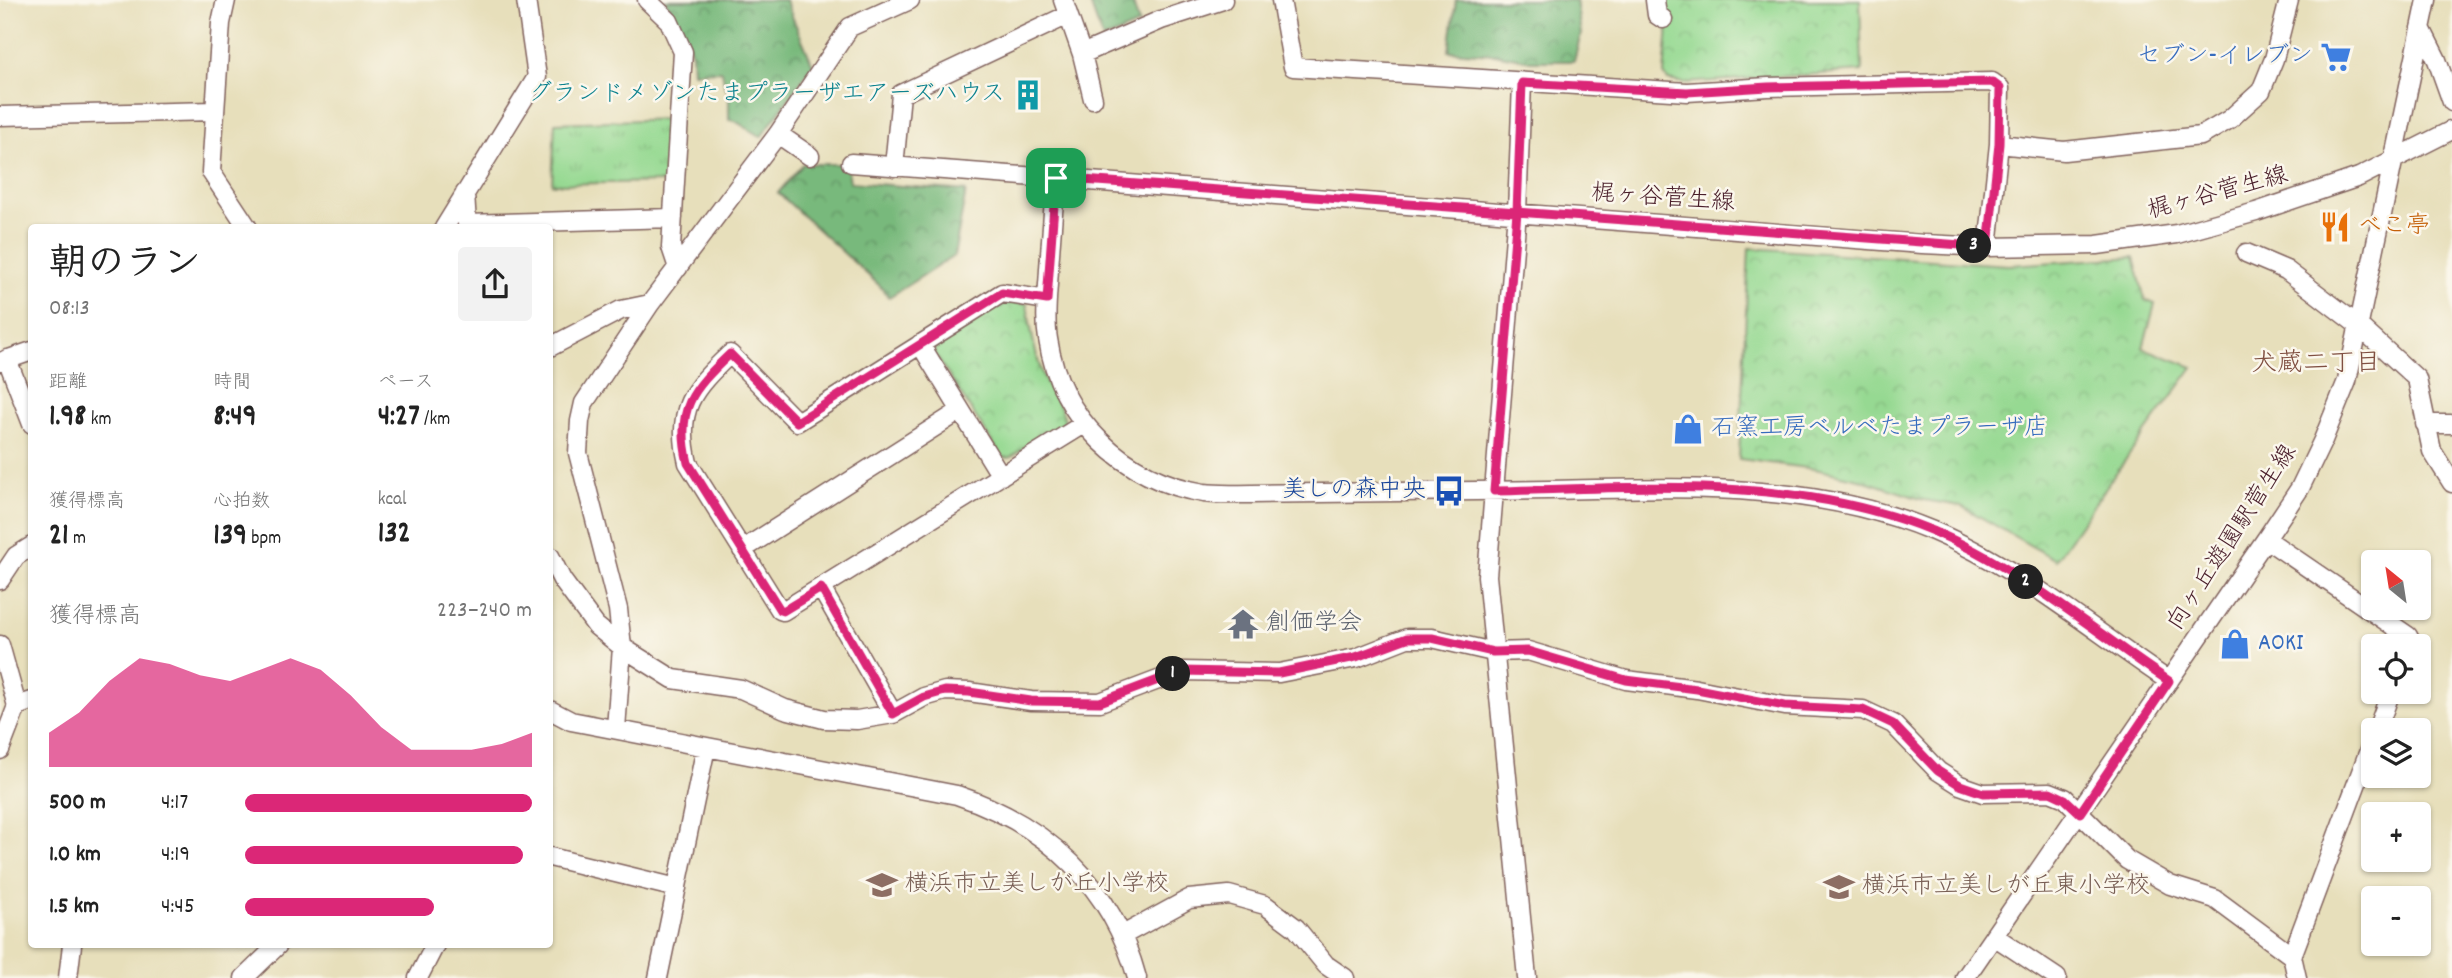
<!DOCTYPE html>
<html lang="ja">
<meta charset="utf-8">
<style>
body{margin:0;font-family:Dekko,"Klee One",sans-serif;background:#f2f2f2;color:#222;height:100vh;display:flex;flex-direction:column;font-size:26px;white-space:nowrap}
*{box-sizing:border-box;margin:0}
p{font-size:23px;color:#767676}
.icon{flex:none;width:38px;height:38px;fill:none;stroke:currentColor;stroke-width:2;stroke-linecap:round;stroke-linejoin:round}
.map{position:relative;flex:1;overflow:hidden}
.drawer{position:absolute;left:28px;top:224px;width:525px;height:724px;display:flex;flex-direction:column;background:#fff;border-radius:7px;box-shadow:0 2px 5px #0004}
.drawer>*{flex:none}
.needle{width:46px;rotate:330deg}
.tools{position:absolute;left:2361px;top:550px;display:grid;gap:14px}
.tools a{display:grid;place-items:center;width:70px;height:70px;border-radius:7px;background:#fff;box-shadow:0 2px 5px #0004;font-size:35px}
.pin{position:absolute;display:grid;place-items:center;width:60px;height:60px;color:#fff;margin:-30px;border-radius:14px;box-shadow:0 4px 10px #0006}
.km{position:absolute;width:35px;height:35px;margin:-18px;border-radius:50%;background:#222;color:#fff;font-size:19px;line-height:35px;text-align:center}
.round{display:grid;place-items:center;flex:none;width:74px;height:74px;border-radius:7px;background:#f2f2f2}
.head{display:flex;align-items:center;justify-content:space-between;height:119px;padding:0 21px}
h1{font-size:38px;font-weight:800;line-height:52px}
.metrics{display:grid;grid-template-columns:repeat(3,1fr);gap:10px;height:119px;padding:7px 21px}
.metrics div{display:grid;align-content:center}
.metrics b{font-size:30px;font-weight:800}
.metrics small{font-size:19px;font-weight:400}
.metrics p{font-size:19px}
.chart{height:196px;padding:14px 21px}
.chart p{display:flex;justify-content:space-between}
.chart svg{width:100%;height:126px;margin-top:7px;fill:#db2777;opacity:.7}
ul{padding:0 21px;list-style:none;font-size:23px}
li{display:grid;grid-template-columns:112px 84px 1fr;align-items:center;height:52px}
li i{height:18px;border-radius:9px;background:#db2777}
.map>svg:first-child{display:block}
</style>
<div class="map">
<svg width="2452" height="978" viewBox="0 0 2452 978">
<defs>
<pattern id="grass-tufts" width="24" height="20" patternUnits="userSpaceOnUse" patternTransform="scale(1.75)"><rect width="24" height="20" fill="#96d992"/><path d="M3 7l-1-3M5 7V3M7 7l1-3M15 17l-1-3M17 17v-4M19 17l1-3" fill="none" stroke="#83ba7e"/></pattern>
<pattern id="forest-crowns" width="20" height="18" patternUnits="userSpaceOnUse" patternTransform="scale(1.75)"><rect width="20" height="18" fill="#78b97c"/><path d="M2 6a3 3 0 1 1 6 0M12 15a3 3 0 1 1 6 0" fill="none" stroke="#649666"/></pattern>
<pattern id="park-crowns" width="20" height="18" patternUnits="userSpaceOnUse" patternTransform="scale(1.75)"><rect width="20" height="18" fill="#96d992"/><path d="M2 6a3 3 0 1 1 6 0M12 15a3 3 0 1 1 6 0" fill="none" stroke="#83ba7e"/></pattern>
</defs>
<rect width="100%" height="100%" fill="#fbf7ec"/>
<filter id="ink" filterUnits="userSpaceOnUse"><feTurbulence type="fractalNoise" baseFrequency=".0143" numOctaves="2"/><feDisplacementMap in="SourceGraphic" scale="14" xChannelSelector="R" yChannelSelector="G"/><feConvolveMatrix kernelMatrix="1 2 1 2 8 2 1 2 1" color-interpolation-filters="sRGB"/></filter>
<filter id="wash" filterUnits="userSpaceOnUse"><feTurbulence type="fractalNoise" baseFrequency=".00686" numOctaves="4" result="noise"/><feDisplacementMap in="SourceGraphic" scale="28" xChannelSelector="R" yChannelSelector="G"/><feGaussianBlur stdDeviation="1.57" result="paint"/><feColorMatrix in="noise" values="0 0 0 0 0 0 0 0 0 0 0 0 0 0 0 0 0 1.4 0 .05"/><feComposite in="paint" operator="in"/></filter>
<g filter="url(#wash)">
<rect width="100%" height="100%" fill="#e7dfbb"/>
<path fill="url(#grass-tufts)" stroke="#707c5e" stroke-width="2" d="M670,119L665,182L552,184L555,123Z"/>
<path fill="url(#forest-crowns)" stroke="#616c54" stroke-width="2" d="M665,0H785L813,65L761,137L735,121L729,120V92L725,88L722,71L693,72L692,54L684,33Z
M1089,0H1132L1139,24L1103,40Z
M1456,0H1576L1581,34L1574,61H1531L1495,54L1449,51Z
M803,164H847L850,182L966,191L954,256L889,297L880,286L778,193Z"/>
<path fill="url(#park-crowns)" stroke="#707c5e" stroke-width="2" d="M1664,0H1860L1862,71L1684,83L1668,80L1664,74L1668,27Z
M1749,248L2008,265L2134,257L2145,300L2155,304L2143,348L2193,367L2113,477L2056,560L1961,506L1924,500L1859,479L1815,469L1739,459Z
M1000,302L1027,304C1031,331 1035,356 1045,381C1051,395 1064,407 1065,422L1009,458L1002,457L934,353L935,343Z"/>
</g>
<g filter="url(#ink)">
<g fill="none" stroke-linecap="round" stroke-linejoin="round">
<g stroke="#81625d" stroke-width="21">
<path id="minor" d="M226,0L221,23L211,172L248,228
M647,0L669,21L683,52L671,247L678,268
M1063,0L1082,54L1093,99
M1281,0L1293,67L1687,92L1768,87L1992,82L2000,88L1999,144L1988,247
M1655,0L1657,15L1663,19
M2421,28L2437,60L2452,102
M1082,54L1161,20L1223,0
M1522,83L1517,212L1487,576L1527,978
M0,116L215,111
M778,134L810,156
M1999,144L2064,151L2201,136L2230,119L2261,91L2274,59L2289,0
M851,163L1922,244L1988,247L2097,245L2177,234L2256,212L2359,177L2452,130
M894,167L901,94L1068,15
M1056,179C1053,209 1051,239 1049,269C1048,292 1044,316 1048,339C1060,419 1124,480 1204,493C1219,495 1236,494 1252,494C1350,493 1449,492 1548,490C1677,488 1811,480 1933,531C2019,567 2092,630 2169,681
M465,193L467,224L673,218
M444,228L537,77L526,0
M2246,253L2286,270L2359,326L2417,379L2432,451L2452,483
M1047,300L1002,293L797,422L730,354C692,390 675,409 688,463L780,610L783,611L1084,424
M920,344L1001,476
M550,347L621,310L650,304
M7,359L32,424
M0,362L32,351
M2425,424H2452
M2266,539L2408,636L2410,640L2408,646
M742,550L960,411
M550,556L562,580L596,626L622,647L673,679L741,689L785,709L824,719L857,720L893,714L924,697L945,691L969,692L1031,701L1100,702L1182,671L1279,673L1356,658L1407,638H1432L1493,652L1528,651L1626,680L1697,689L1785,706L1863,710L1893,724L1938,771L1960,785L1983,793L2050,792L2065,798L2127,860L2170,885L2215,899L2292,956L2297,978
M0,580L16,556L32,546
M821,588L893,714
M0,645L17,706
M550,710L571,721L957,795C1047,825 1112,886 1137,978
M616,729L622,647L618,609L578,453L580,421L584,403L650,304L778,134L850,27L910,0
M2377,730L2391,691
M0,750L17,706L32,701
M550,857L677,888
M1123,935L1189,899L1229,895L1265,905L1296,928L1326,965L1345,978
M1994,936L2057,978
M2292,956L2373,740
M68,978L72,945
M244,978L278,945
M418,978L435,945
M658,978L706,747
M1965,978L2266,539L2300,488L2323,440L2347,381L2427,0"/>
</g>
<use href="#minor" stroke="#fff" stroke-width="18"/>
</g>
</g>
<g fill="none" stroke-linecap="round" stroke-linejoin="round" filter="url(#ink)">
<g stroke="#fff" stroke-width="14">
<path id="route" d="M1056,178L1047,300L1002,293L797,422L730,354C692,390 675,409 688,463L780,610L783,611L821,588L893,714L924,697L945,691L969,692L1031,701L1100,702L1182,671L1279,673L1356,657L1407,638H1432L1493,652L1528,651L1626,680L1697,689L1785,706L1863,710L1893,724L1938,771L1960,785L1983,793L2050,792L2065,799L2080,813L2169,681C2092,630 2019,567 1933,531C1795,474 1639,488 1494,491L1517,212L1988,247L1999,144L2000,88L1992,82L1768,87L1687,92L1522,83L1517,212L1056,178"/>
</g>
<use href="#route" stroke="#db2777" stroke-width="9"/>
</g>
<defs>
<g id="supermarket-bare" transform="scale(2.415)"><path d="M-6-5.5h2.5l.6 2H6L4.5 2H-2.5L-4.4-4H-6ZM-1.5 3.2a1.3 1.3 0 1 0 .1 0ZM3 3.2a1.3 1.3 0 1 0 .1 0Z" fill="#3f7fe0" stroke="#fbf7ec" stroke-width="2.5" paint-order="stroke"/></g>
<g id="building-bare" transform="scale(2.415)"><path d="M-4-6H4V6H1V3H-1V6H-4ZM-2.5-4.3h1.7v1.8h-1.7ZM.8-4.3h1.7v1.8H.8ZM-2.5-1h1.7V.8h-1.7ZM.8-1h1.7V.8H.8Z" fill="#0f9aa8" stroke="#fbf7ec" stroke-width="2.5" paint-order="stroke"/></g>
<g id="restaurant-bare" transform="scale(2.415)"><path d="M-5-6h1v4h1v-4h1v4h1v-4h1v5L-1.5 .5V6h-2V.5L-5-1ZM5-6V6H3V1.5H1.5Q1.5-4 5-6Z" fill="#e8710a" stroke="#fbf7ec" stroke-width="2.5" paint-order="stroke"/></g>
<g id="shop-bare" transform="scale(2.415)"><path d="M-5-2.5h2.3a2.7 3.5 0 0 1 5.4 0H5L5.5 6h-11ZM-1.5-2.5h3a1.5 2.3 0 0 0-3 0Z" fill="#3f7fe0" stroke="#fbf7ec" stroke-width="2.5" paint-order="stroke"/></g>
<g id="bus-bare" transform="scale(2.415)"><path d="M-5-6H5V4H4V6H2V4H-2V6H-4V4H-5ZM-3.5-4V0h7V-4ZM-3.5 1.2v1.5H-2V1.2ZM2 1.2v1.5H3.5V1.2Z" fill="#1a4fb4" stroke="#fbf7ec" stroke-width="2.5" paint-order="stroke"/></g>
<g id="temple-bare" transform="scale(2.415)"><path d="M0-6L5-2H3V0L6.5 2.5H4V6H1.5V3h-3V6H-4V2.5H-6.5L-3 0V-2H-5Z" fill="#6b7280" stroke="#fbf7ec" stroke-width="2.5" paint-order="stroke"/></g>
<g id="school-bare" transform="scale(2.415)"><path d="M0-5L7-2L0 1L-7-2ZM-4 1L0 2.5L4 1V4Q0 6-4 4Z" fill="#8d6e63" stroke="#fbf7ec" stroke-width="2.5" paint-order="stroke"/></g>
</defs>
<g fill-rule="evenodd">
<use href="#supermarket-bare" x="2336" y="57"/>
<use href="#building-bare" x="1028" y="95"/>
<use href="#restaurant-bare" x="2335" y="227"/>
<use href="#shop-bare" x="1688" y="429"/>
<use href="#bus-bare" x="1449" y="491"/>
<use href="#temple-bare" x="1243" y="624"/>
<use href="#shop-bare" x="2235" y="644"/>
<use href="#school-bare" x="882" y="885"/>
<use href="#school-bare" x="1839" y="887"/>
</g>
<g text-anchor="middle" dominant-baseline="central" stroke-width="5" stroke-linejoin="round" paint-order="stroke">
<g font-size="24" fill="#366cbe" stroke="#fbf7ec" text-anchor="start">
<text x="2313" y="57" text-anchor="end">セブン-イレブン</text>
<text x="1711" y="429">石窯工房ベルベたまプラーザ店</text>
<text x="2258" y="644">AOKI</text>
</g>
<g font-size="24" fill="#0d838f" stroke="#fbf7ec" text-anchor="end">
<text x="1005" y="95">グランドメゾンたまプラーザエアーズハウス</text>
</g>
<g font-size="24" fill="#4a1f2b" stroke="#fbf7ec">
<text transform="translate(2218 194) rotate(-15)">梶ヶ谷菅生線</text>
<text transform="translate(1663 199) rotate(4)">梶ヶ谷菅生線</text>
<text transform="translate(2233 538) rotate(-57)">向ヶ丘遊園駅菅生線</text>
</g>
<g font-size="24" fill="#c56008" stroke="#fbf7ec" text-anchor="start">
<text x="2358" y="227">べこ亭</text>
</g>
<g font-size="24" fill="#164399" stroke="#fbf7ec" text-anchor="end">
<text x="1426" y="491">美しの森中央</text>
</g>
<g font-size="24" fill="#5b616d" stroke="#fbf7ec" text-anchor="start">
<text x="1266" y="624">創価学会</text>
</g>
<g font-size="24" fill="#785e54" stroke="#fbf7ec" text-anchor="start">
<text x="905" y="885">横浜市立美しが丘小学校</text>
<text x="1862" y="887">横浜市立美しが丘東小学校</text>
</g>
<g font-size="26" fill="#805042" stroke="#fbf7ec">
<text x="2316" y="364">犬蔵二丁目</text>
</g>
</g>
</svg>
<div class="tools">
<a><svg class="needle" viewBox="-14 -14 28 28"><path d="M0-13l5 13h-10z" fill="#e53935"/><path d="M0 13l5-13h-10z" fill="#767676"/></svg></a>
<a><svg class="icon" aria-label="locate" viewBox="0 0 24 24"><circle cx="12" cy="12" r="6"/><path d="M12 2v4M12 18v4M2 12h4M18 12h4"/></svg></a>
<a><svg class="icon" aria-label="layers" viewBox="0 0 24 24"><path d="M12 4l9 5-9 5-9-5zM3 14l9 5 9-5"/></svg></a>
<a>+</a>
<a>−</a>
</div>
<div class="pin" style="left:1056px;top:178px;background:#1e9e55"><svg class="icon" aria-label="arrive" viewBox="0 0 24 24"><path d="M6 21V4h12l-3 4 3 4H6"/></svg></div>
<b class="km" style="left:1173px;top:674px">1</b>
<b class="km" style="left:2026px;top:582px">2</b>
<b class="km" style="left:1974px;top:246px">3</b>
<section class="drawer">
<div class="head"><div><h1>朝のラン</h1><p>08:13</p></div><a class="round"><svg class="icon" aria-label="share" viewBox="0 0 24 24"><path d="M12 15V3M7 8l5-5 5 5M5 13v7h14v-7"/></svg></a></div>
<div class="metrics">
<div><p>距離</p><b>1.98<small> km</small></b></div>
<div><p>時間</p><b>8:49</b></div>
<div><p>ペース</p><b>4:27<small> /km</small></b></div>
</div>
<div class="metrics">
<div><p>獲得標高</p><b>21<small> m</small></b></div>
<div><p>心拍数</p><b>139<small> bpm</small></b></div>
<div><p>kcal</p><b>132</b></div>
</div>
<div class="chart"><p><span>獲得標高</span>223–240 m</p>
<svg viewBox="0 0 160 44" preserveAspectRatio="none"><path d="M0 44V32L10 25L20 14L30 6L40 8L50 12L60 14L70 10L80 6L90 10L100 19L110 30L120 38L130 38L140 38L150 36L160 32V44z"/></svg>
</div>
<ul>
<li><b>500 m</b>4:17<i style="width:100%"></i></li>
<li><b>1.0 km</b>4:19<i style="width:97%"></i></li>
<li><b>1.5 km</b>4:45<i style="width:66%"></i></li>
</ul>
</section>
</div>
